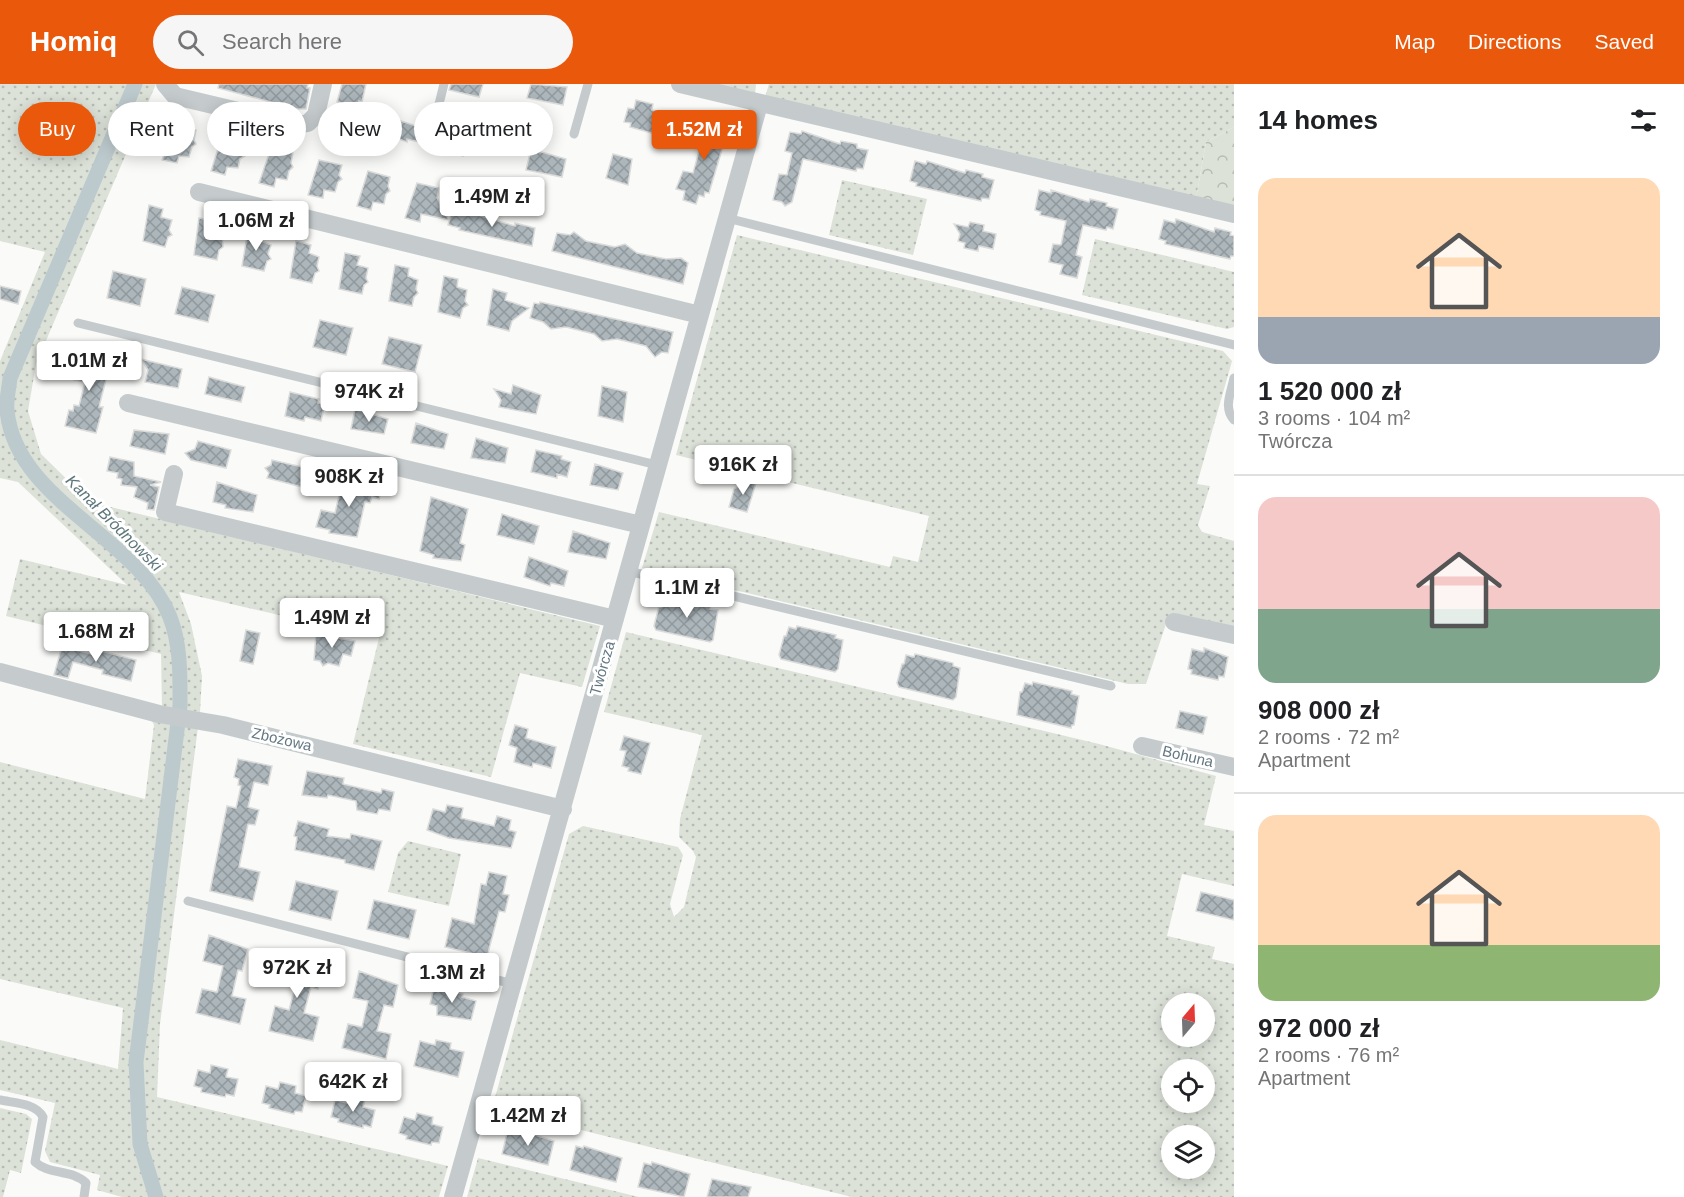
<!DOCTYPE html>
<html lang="en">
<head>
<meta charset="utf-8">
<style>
	:root { --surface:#fff; --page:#f6f6f6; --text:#202124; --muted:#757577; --line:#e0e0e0; --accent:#ea580c }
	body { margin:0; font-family:Helvetica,sans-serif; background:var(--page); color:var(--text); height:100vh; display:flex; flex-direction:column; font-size:22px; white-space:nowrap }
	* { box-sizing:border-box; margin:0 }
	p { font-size:20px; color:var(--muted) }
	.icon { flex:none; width:33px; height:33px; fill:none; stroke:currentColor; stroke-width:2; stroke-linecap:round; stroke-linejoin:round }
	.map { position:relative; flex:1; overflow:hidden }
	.sheet { display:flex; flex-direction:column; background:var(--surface); width:450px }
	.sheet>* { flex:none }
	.guide { position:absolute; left:18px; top:18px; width:570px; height:54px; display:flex; gap:12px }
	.needle { width:39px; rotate:19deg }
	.buttons { position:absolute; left:1161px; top:909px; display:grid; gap:12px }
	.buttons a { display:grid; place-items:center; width:54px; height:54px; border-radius:50%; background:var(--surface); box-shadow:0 3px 15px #0003; font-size:30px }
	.price { position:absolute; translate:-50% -51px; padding:0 14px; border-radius:6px; background:#fff; color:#222; font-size:20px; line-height:39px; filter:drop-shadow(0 2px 3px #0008) }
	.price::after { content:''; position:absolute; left:50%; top:36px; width:18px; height:14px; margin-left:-9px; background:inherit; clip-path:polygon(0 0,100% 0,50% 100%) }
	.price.selected { background:var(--accent); color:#fff }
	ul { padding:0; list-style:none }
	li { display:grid; align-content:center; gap:12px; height:318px; padding:0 24px }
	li+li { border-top:2px solid var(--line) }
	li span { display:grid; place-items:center; height:186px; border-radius:18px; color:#555 }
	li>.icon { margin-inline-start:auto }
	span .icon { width:108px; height:108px; fill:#fffc; stroke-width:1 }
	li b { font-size:26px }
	h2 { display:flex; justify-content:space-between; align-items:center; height:72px; padding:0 24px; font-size:26px }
	.chip { padding:0 21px; border-radius:27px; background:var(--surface); box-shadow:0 3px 15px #0003; font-size:21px; line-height:54px }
	.chip.selected { background:var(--accent); color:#fff }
	header { display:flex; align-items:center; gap:36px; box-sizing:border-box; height:84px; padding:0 30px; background:var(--accent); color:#fff }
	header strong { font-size:28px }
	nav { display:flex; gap:33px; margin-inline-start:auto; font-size:21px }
	.search { width:420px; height:54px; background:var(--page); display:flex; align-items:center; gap:15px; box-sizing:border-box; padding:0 21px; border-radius:33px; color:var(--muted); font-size:22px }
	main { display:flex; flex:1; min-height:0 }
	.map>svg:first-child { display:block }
	.grass { fill:url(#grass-dots); fill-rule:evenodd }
	.forest { fill:url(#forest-crowns) }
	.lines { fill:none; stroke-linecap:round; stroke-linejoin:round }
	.canal { stroke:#bdcacd; stroke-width:15 }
	.building { fill:url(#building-cross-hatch); stroke:#dcdcda; stroke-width:1.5 }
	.service { stroke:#c5cbcd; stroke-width:9 }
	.minor { stroke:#c5cbcd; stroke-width:18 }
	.labels { text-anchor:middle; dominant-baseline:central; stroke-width:6; stroke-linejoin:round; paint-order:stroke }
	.street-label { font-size:15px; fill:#647883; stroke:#fff }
	.water-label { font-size:16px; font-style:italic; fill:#5e777d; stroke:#fff }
</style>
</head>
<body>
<header>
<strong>Homiq</strong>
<div class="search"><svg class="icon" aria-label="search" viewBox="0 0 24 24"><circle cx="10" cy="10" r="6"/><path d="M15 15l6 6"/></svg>Search here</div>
<nav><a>Map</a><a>Directions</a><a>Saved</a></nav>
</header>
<main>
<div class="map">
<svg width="1234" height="1113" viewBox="0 0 1234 1113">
	<defs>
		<pattern id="grass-dots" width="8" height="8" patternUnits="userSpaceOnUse" patternTransform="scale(1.5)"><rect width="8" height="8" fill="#dce2d8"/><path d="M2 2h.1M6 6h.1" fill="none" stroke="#b6bcb5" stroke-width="1.8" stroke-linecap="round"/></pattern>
		<pattern id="forest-crowns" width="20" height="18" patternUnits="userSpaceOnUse" patternTransform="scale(1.5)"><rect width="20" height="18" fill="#dce2d8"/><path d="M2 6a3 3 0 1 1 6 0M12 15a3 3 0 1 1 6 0" fill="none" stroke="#b6bcb5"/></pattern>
		<pattern id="building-cross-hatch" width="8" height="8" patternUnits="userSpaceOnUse" patternTransform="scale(1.5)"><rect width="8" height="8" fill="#acb6bb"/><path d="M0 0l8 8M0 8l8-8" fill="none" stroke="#90999d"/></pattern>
	</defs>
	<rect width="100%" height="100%" fill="#fafaf8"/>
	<path class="grass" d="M0,0H156L36,280L28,327L41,370L90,418L600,542L582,603L520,589L491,693L353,660L379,554L179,508L191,540L202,592L200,628L162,624L161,570L6,532L20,475L127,501L18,398L0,394V277L45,168L0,157Z
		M707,0H756L755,11Z
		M769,0H1234V43L1206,58L1196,115L765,13Z
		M842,96L927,115L913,171L829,151Z
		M737,151L1223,267L1232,277L1197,400L1210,402L1198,441L1202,448L1234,457V546L1169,531L1146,600H1128L642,484L659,428L890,483L893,472L918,478L929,432L676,371Z
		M1095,155L1234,188V243L1227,245L1082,211Z
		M626,548L1099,660L1216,692L1204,741L1234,747V802L1182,790L1167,852L1215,863L1212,875L1234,880V1113H852L492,1024L569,750L583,742L678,763L683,771L670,820L674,833L684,823L696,773L693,767L679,753L680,735L702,651L604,628ZM1172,920H1204V952H1172ZM1172,986H1204V1018H1172ZM1172,1052H1204V1084H1172Z
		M150,633L198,643L160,940L157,1013L448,1082L439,1113H122L97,1106L100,1091L50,1078L45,1067L55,1019L0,1006V956L118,985L123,924L0,895V678L145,715L154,641Z
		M408,757L461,770L449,822L388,808L398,769Z
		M0,1024L26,1030L32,1035L21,1089L10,1086L3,1113H0Z
		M478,1074L639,1113H467Z"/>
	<path class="forest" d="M1234,43V124L1196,115L1206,58Z"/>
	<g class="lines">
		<path class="canal" d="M135,0L10,294C9,304 6,316 7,326C15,417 138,452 170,533C181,562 180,591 180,622L136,978L140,1060L156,1113"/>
	</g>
	<path class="building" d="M219,0H308L307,4H310L306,25H297L218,4Z
		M342,0H366L362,18L359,17L358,23L337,18Z
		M451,0H483L479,13L449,6Z
		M531,0L567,3L563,21L527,14Z
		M636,16L653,20L652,26L668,30L662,52L630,43L631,39L624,38L628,24L634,25Z
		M392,34L422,44L419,58L407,55V58L388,51Z
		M708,36L729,42L709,109L705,108L704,113L699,111L696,120L683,116L685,107L676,105L683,87L693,89L701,60L692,57L696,43L705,46Z
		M174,41L196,46L194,56L196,60L192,63L189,73L179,72L177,79L162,76Z
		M802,47L840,60L841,57L857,60V64L868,66L863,85L857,84L856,87L803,75L792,118L785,122L782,118L773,116L779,90L787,91L792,69L785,67L790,48L801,50Z
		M444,49L477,54L472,71L464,69L463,72L441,64Z
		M222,52L245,58L242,67L245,72L240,75L238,84L227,83L225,91L211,87Z
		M271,64L293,69L291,79L293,83L289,87L287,96L276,94L274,103L259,99Z
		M531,65L566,75L562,93L526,86Z
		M613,70L632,75L628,101L606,94Z
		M319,76L342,81L339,91L342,95L338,98L335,108L324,106L323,114L308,111Z
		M915,77L926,80L927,77L965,89L966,86L983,90L982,93L994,96L989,115L982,114L981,117L916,102L917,99L910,97Z
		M368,87L390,93L388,102L390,107L386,110L384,120L373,118L371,126L357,122Z
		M417,99L439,104L437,114L449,136L421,130L420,138L405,134Z
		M1039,106L1051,109V106L1089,118L1090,115L1107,119L1106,122L1118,125L1113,145L1107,143L1106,146L1083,141L1076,171L1082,173L1077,194L1060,190L1063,181L1049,178L1053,160L1061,161L1066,137L1040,131L1041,128L1035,126Z
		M149,121L163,125L161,133L172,136L169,146L172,151L168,153L165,163L143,157Z
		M452,126L463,129L464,127L515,142V139L535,144L532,162L459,146L460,144L448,141Z
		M199,134L214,137L212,145L222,149L223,163L219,166L217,176L194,171Z
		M1176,135L1214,148L1215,144L1231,148L1230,151L1234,152V172H1231L1230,175L1165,160L1166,157L1159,155L1164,136L1175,139Z
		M970,138L984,141L983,147L996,150L993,165L979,162L978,167L964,164L965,159L958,157L960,150L954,140L968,143Z
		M248,146L262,149L261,157L271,161L268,170L271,175L267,177L264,187L242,182Z
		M574,148L586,157L615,163L625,160L637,169L666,175L681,174L688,179L683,200L552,167L557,149L570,151Z
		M296,157L311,161L309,169L319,173L317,182L319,187L315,189L312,199L290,194Z
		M345,169L360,172L357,181L368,184L366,194L368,198L364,201L362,210L339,205Z
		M395,181L409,184L408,192L418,196L416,205L418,209L414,213L412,222L389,217Z
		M113,187L146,195L140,222L107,214Z
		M444,192L458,195L457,203L467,206L465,217L468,221L463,224L460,234L438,228Z
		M0,202L21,207L18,220L0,215Z
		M182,203L215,211L208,238L175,230Z
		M493,205L507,209L505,216L529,224L512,237L509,247L487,241Z
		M540,218L673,248L668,269L662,268L655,273L646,262L617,255L602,257L594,250L566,243L551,245L543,238L530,234L534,219L539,220Z
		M320,236L353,244L346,271L313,263Z
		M389,253L422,261L415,288L382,280Z
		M80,268L111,276L99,323H103L96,349L65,342L69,326L73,327L74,321L79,322L85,298L74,296L75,288L70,279L79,274Z
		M141,275L182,285L178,304L145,298L148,286Z
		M209,293L245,303L241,318L205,310Z
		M513,301L541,311L536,330L499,323L501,316L494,305L511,310Z
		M602,302L627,308L623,338L598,332Z
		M290,308L319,315L318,319L325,320L321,337L305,333L304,337L285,332Z
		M355,325L388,335L384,350L351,345Z
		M416,339L448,350L444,365L411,359Z
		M134,346L169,350L165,370L130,362Z
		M476,354L508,364L505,379L471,374Z
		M198,357L231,366L226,384L191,376L185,369L195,365Z
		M536,366L562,372L561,375L571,378L567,393L557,390V394L531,388Z
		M110,373L134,378V392L161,398L150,401L159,403L154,426L147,425L148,419L134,413L137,403L121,401L122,395L117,394L118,389L107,387Z
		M272,376L311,385L310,391L314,396L308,398L306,404L267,394L269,389L265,384L271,381Z
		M595,380L623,389L618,406L590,401Z
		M343,394L383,401L379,415L372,413L370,419L365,418L357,453L329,449L330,446L316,443L321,426L335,429Z
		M742,395L756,399L747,428L729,423L734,405L740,402Z
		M217,398L257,411L253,428L225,424L226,421L213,418Z
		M431,413L468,425L460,459L465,461L461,477L433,474L434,471L420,467Z
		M502,430L539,442L534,460L497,451Z
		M573,447L610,459L606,475L568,468Z
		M529,473L568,487L564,502L551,499L550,502L524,493Z
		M672,512L711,521L710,525L718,526L713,556L710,558L656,546L654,542L659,522L661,523L664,514L671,515Z
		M797,542L836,551L835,554L843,556L838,585L835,588L781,575L779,571L784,552H786L789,543L796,545Z
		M246,546L260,549L253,580L240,577Z
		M316,550L355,557L351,572L343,570L339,582L328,579L323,582L320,577L314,576Z
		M62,562L95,571L97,566L136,576L131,597L102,590L103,586L73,578L68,594L54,591Z
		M1204,564L1228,573L1224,593L1219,592L1218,596L1191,590L1192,586L1188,585L1192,565L1204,568Z
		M915,570L953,579V582L960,584L956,613L953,616L899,603L897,599L902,580H904L906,571L914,573Z
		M1033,598L1072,607L1071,610L1079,612L1074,641H1072L1071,644L1017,631L1020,608H1022L1025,599L1032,601Z
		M1180,627L1207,633L1203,650L1176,644Z
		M515,641L528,645L526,654L556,663L551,684L533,679L532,683L514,678L517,664L509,661Z
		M624,652L650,659L641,690L628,687L629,684L622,682L626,667L620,666Z
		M238,675L272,682L268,701L254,698L248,723L259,726L255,741L248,740L239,783L260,788L253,817L210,807L227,722L236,724L241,702L238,701L239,695L234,693Z
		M307,687L344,694L343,700L381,709L382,705L394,708L390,727L379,725L377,730L357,726L356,717L328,711L327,714L302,711Z
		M447,721L463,724L461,734L494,742L497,732L511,736L509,746L516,748L511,764L449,754L427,746L433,725L445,728Z
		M298,737L329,745L327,752L350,755L351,750L382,757L374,786L345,779V776L295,766L297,753L294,752Z
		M489,788L507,792L503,810L509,811L505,828L499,827L487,873L445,863L452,834L474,840L481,800L486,801Z
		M296,797L338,807L331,836L289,826Z
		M1201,808L1234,816V836L1196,827Z
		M374,816L416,826L409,855L367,845Z
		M209,851L248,865L242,887L238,886L232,912L246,915L240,940L196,929L202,905L217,908L223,882L203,877Z
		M284,870L323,883L318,905L311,903L304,929L319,933L313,957L269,947L275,922L289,926L296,900L278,895Z
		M359,887L398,901L393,923L384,921L377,947L391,950L386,975L342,964L348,940L362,943L368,917L353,914Z
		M434,903L463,910L462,913L476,917L471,936L437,931V922L430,920Z
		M436,956L451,959L450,965L464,968L458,993L414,982L420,957L435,961Z
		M211,981L228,985L226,993L238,995L234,1012L226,1010L225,1013L201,1008L202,1004L194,1002L198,986L210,989Z
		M280,998L296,1002L295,1009L306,1012L302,1028L295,1027L294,1030L269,1024L270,1021L262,1019L266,1002L278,1005Z
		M348,1012L365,1016L363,1023L375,1026L371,1043L363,1041V1044L338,1038L339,1035L331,1033L335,1016L347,1019Z
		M417,1029L433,1033L432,1040L443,1043L439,1059L432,1058L431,1061L406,1055L407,1052L399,1049L404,1033L415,1036Z
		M508,1045L515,1047L516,1045L554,1057L548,1081L502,1070Z
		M576,1062L583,1064L584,1062L622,1074L616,1098L570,1086Z
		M652,1078L690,1090L684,1113L638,1103L644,1079L651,1081Z
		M712,1095L751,1103L748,1113H707Z"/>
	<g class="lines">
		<path class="service" d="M439,20L444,0
			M574,50L588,0
			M727,134L1234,261
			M78,239L657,381
			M1234,294C1231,309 1223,324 1234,336
			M628,487L1111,602
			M188,817L513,900
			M0,1016C14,1019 36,1019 43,1033L35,1078C49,1091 72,1085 86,1099L84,1113"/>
		<path class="minor" d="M165,0L175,12L297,41L308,39L316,31L323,0
			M680,0L1234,130
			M199,108L700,231
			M128,319L641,441
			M174,390L165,428L615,535
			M1174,538L1234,551
			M0,588L159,630L223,641L563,725
			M1142,662L1234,683
			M453,1113L759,20"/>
	</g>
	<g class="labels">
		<g class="street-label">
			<text transform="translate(602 584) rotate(-74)">Twórcza</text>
			<text transform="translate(282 655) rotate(13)">Zbożowa</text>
			<text transform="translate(1188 672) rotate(13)">Bohuna</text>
		</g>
		<g class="water-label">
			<text transform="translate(114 439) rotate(45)">Kanał Bródnowski</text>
		</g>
	</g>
</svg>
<div class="buttons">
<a><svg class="needle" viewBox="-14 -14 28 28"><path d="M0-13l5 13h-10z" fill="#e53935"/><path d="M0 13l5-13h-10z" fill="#757577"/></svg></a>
<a><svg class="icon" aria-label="locate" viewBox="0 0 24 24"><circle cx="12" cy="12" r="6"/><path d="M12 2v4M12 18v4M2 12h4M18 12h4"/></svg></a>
<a><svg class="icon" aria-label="layers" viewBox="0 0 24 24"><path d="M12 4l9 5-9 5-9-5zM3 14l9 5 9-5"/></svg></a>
</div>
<b class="price selected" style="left:704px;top:77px">1.52M zł</b>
<b class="price" style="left:492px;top:144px">1.49M zł</b>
<b class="price" style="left:256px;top:168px">1.06M zł</b>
<b class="price" style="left:89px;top:308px">1.01M zł</b>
<b class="price" style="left:369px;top:339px">974K zł</b>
<b class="price" style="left:743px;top:412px">916K zł</b>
<b class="price" style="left:349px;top:424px">908K zł</b>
<b class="price" style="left:687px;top:535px">1.1M zł</b>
<b class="price" style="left:332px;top:565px">1.49M zł</b>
<b class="price" style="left:96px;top:579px">1.68M zł</b>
<b class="price" style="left:297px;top:915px">972K zł</b>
<b class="price" style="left:452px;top:920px">1.3M zł</b>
<b class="price" style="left:353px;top:1029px">642K zł</b>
<b class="price" style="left:528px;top:1063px">1.42M zł</b>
<div class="guide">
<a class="chip selected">Buy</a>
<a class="chip">Rent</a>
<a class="chip">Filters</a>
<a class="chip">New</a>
<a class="chip">Apartment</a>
</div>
</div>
<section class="sheet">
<h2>14 homes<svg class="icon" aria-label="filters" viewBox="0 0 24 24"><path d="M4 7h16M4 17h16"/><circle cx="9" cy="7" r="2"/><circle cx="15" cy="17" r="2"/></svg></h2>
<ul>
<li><span style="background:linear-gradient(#ffd9b3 75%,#9aa5b1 0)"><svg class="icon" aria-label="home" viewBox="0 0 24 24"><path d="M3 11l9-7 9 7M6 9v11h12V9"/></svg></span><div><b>1 520 000 zł</b><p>3 rooms · 104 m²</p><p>Twórcza</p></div></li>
<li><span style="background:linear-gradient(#f6c9c9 60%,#7fa58c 0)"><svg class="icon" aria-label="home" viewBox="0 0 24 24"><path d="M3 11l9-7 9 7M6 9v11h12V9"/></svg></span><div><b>908 000 zł</b><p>2 rooms · 72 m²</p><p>Apartment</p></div></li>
<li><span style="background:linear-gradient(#ffd9b3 70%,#8fb573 0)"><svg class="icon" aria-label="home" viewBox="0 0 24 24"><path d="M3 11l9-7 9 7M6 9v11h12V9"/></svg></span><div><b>972 000 zł</b><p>2 rooms · 76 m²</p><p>Apartment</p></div></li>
</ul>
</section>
</main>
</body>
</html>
